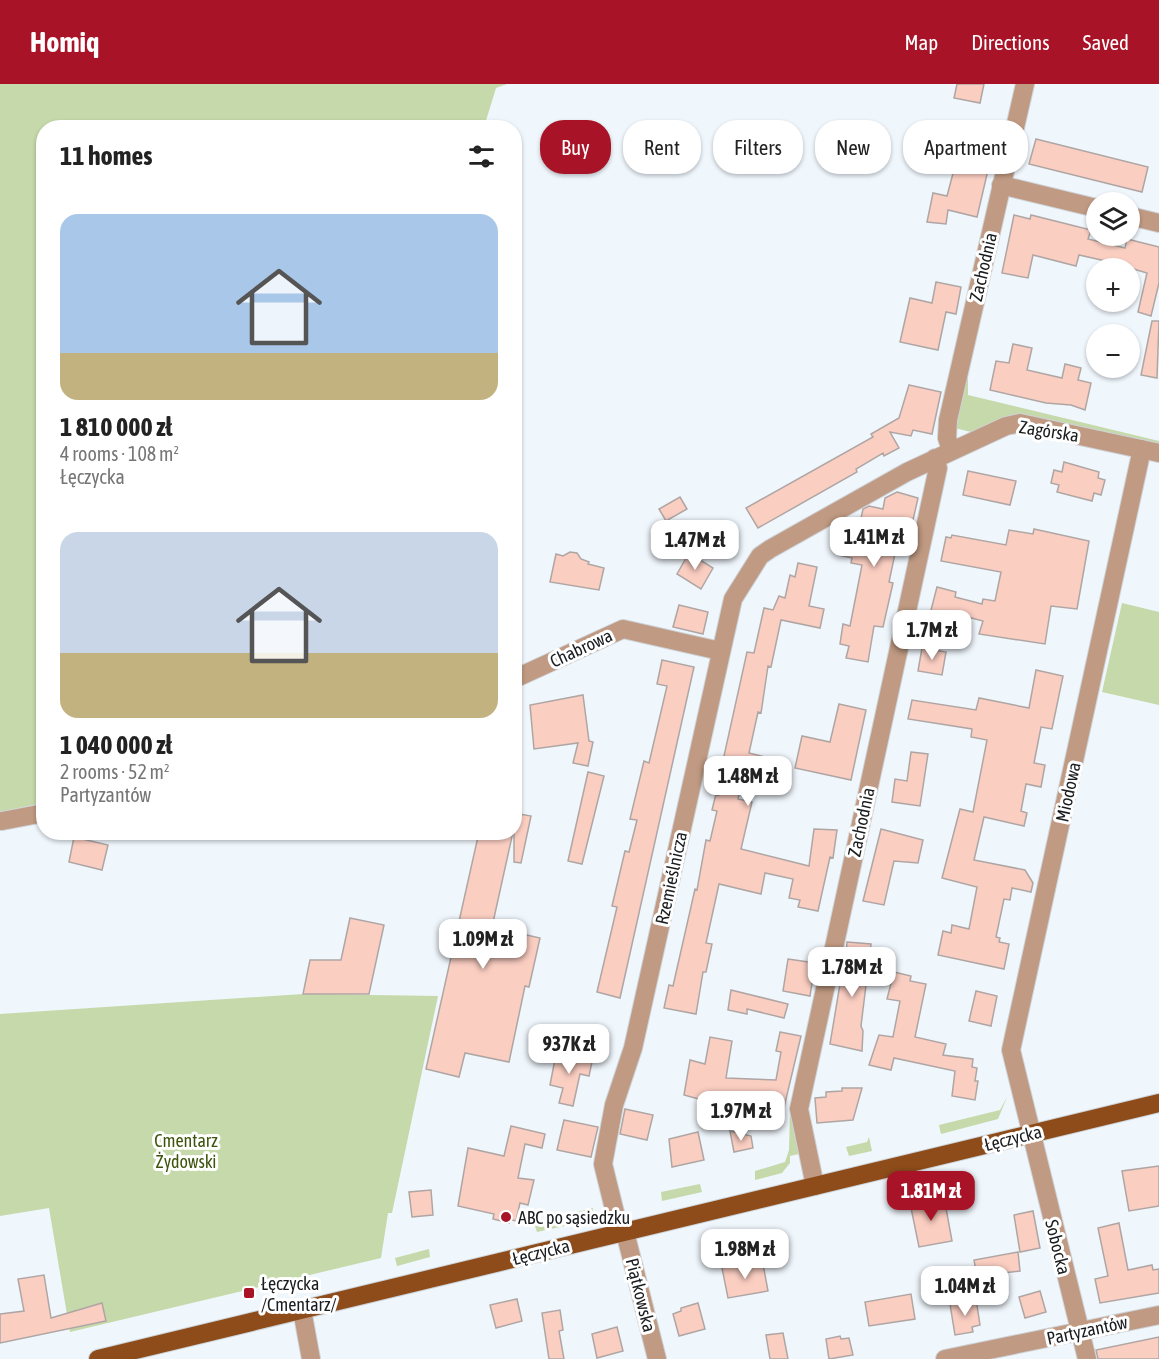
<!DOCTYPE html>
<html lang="en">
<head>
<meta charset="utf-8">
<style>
	:root { --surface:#fff; --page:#f2f2f2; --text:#222; --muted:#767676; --accent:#a91327 }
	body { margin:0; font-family:"Asap Condensed",sans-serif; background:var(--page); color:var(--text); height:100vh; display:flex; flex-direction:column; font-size:22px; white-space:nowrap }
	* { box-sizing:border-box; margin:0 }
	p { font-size:20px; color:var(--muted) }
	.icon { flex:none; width:33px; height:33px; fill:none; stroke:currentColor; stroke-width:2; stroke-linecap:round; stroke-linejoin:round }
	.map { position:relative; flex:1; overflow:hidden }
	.sheet { position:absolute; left:36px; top:36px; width:486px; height:720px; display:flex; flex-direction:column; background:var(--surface); border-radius:24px; box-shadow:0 2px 4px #0004 }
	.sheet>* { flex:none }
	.hud { position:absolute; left:540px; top:36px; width:528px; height:54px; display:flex; gap:12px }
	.tools { position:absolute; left:1086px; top:108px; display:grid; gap:12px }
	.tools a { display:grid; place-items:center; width:54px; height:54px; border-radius:50%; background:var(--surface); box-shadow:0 2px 4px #0004; font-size:30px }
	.price { position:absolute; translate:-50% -51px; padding:0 14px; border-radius:12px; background:#fff; color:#222; font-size:20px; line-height:39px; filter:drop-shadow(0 2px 3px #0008) }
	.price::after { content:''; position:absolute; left:50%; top:36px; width:18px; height:14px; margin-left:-9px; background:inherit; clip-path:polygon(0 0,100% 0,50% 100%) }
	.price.on { background:var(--accent); color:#fff }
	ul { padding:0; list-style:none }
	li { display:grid; align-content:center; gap:12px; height:318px; padding:0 24px }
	li span { display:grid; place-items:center; height:186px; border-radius:18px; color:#555 }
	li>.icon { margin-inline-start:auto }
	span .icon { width:108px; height:108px; fill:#fffc; stroke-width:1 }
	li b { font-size:26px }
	h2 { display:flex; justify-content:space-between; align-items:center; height:72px; padding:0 24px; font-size:26px }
	.chip { padding:0 21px; border-radius:24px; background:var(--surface); box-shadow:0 2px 4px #0004; font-size:21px; line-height:54px }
	.chip.on { background:var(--accent); color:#fff }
	header { display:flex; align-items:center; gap:36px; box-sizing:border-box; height:84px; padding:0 30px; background:var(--accent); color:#fff }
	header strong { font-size:28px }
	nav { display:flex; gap:33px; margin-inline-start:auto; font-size:21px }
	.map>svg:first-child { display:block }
	.green { fill:#c5d9aa }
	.building { fill:#fbcec2; stroke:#afa6a4; stroke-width:1.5 }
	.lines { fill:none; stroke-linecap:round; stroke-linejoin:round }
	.minor-casing { stroke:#cdd3d8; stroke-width:20 }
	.major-casing { stroke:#cdd3d8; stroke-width:20 }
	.minor { stroke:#c09a82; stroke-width:18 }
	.major { stroke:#8e4c1a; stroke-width:18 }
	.poi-dot { fill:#a91327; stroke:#fff; stroke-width:2 }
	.labels { text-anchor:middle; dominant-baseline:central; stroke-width:6; stroke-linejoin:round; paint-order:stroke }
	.street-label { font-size:18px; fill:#1a1c1e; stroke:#fff }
	.park-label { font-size:18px; fill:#3e540d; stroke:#fff }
	.poi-label { font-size:18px; fill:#1a1c1e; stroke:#fff; text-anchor:start }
</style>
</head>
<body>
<header>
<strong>Homiq</strong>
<nav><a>Map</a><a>Directions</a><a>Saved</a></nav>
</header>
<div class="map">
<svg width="1159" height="1275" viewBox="0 0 1159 1275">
	<rect width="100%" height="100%" fill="#eff6fc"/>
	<path class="green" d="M0,0H507L496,4L484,43L427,44L404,40L403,44H44L43,719L4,727L0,745Z
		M968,287V311L1159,357V362L1018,331L971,348L955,344L956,331Z
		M1122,519L1159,528V621L1102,608Z
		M303,910L438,912L392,1129H388L381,1174L70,1248L49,1124L0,1132V930Z
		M1007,1013L998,1035L941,1050L939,1041L1000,1026Z
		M790,1028L799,1070L790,1072V1079L782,1089L755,1096V1087L785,1078L789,1066Z
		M869,1053L872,1067L849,1072L846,1063L867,1058Z
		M700,1100L702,1108L662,1117L661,1108Z
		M593,1124L591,1134L587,1137L537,1148L534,1139Z
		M429,1165L430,1173L397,1182L395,1174Z"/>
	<path class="building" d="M957,0H984L980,19L954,14Z
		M1036,55L1148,83L1142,108L1029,80Z
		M956,78L988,86L977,133L948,126L946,140L927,138L933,109L947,112Z
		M1014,131L1030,135L1031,131L1091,146L1088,155L1125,164L1127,155L1159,163V199L1151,232L1138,228L1147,189L1110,178L1079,171L1076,182L1033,171L1028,194L1002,189Z
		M936,198L961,203L956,230L946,228L938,266L900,258L910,214L932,219Z
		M1152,237H1159L1157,294L1141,291Z
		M1013,260L1032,264L1027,286L1062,294L1065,280L1081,284L1078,296L1091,299L1085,326L1071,321L1046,319L990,306L996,277L1009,279Z
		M909,301L941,308L932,350L913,346L911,352L890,348L899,364L884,372L883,369L856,385L857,388L758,444L746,424L873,353L871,350L899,334Z
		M1064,378L1099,388L1098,394L1105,396L1101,411L1094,409L1092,417L1057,408L1059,401L1051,399L1054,386L1062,388Z
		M968,387L1016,397L1010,421L963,411Z
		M897,408L918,414L910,449L900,446L889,498L893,499L883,543L874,542L868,578L846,574L849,562L840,560L843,540L850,542L862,481L851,479L852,474L838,471L842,450L857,453L863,425L869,422L883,425L885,414Z
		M680,413L687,425L666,437L659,425Z
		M1034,445L1089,457L1077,525L1051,522L1045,560L979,550L983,537L956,530L955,537L930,530L937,503L956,508L955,513L982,520L983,515L995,517L1001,488L941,477L946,453L951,454L952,451L1006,461L1009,446L1033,450Z
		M570,468L577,469L581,475L589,478L588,480L604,484L599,506L550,498L556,470L563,472Z
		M689,469L713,484L701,505L677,490Z
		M798,479L817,483L809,522L824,525L820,544L781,536L771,583L768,582L761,629L758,628L749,669L765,673L761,689L745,686L738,715L752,718L741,765L809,782L814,745L837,746L833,774L830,773L818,827L798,823L800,816L789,814L793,795L765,789L761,810L719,800L706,859L712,860L706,888H703L696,930L664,924L669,901L673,902L695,805L697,806L706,756L710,757L717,727L712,726L716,710L719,711L726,682L722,681L747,568L754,569L764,524L773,526L779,512L785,514L790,491L795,493Z
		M679,521L708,528L703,550L673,543Z
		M922,564L946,568L942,591L918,587Z
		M662,576L694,583L620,914L597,908L617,823L612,822L625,767L629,768L637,736L630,735L644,677L649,679L667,602L657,600Z
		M1036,586L1063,592L1052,645L1041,643L1034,679L1045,681L1041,703L1026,700L1021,727L1027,729L1024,742L984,733L974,776L1025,786L1033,799L1031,808L1012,804L1010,816L1004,815L996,853L1000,854L999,858L1009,860L1004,885L938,871L943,847L951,849L952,841L969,845L977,803L942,794L960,725L973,728L987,656L971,653L972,645L908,635L912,616L976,626L979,614L1029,624Z
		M583,611L589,657L593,658L588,682L573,679L578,659L534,665L530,621Z
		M839,620L866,626L851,696L795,684L802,652L830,658Z
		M911,668L928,670L920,722L892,718L895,695L907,697Z
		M588,688L604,692L582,780L568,777Z
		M514,729L531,732L521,779L514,778Z
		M881,745L923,756L918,779L894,777L884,821L863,817Z
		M479,748H513L492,843L540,854L529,903L525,902L509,978L465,969L459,993L426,985Z
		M74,753L108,761L102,786L69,778Z
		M350,834L384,841L369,910H303L310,876H341Z
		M847,858L871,860L861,942L863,947L862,967L830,960L842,888H845Z
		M788,875L815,879L810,912L783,907Z
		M894,888L911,892L910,897L926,900L915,953L946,960L943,971L973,975L972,983L977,984L975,997H978L975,1016L952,1012L955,987L894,974L891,986L869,981L879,951L893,953L900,917L887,915Z
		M731,906L788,920L784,934L747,925V930L728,926Z
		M976,907L997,912L991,942L969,937Z
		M780,948L801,952L782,1032L724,1022L684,1011L690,976L705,980L710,953L732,957L726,994L776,996L781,968L776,967Z
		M571,966L584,969L583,976L592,978L589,992L580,990L573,1022L559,1019L563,1004L550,1001L556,970L569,973Z
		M842,1004H862L853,1036L817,1039L815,1014L826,1013V1008L842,1007Z
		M625,1025L653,1031L647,1056L620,1050Z
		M564,1036L598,1043L591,1073L557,1066Z
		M511,1042L545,1050L542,1064L525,1060L518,1094L534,1096L528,1121L520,1119L516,1137L509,1135V1139L493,1135L494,1130L458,1122L468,1064L504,1072Z
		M730,1047L751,1052L753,1064L734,1068Z
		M698,1048L704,1076L672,1083L669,1055Z
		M1159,1082V1122L1129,1127L1122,1087Z
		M431,1106L433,1131L412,1133L409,1108Z
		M944,1113L952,1157L919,1163L910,1119Z
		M1033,1127L1040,1164L1020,1168L1014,1131Z
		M1119,1139L1128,1186L1152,1181L1153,1186L1159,1185V1209L1100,1219L1095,1195L1108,1192L1098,1144Z
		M1018,1168L1020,1187L977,1192L974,1176Z
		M740,1180L741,1183L763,1180L768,1207L728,1214L722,1184Z
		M44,1191L51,1234L102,1219L106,1237L0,1259V1230L24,1227L18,1195Z
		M1040,1207L1046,1228L1025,1234L1019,1213Z
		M911,1210L915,1235L869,1242L865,1218Z
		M517,1215L522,1237L496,1244L490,1221Z
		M976,1215L980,1241L972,1243L973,1248L955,1251L950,1220Z
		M698,1219L705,1245L679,1252L673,1230L681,1227V1224Z
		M560,1226L563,1246L559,1247L564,1275H549L542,1229Z
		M617,1243L623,1267L597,1274L592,1250Z
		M783,1249L788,1275H770L766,1251Z
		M840,1252L841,1255L849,1254L853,1271L829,1275L826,1255Z
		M1159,1253V1275H1098L1096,1266Z"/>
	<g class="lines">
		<g class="minor-casing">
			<path id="minor" d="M1001,101L1096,124
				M1130,132L1159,139
				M951,366L947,354L948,336L1025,0
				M514,595L623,545L720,567
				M2,737L44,729
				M815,1102L799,1025L938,384L935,374
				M625,1148L657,1275
				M620,1149L603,1080L614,1021L633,964L733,515L760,472L770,465L907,388L1006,342L1020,339L1159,369
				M302,1226L311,1275
				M945,1275L1159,1231
				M1087,1275L1011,966L1142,365"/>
		</g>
		<g class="major-casing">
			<path id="major" d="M98,1275L1159,1019"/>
		</g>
		<use href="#minor" class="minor"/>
		<use href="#major" class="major"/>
	</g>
	<g class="poi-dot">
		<circle cx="506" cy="1133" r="6"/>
		<rect x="243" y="1203" width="12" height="12" rx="3"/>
	</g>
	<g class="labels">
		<g class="street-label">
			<text transform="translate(983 183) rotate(-77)">Zachodnia</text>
			<text transform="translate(1049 347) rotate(9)">Zagórska</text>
			<text transform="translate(581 564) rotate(-25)">Chabrowa</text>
			<text transform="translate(1068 708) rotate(-78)">Miodowa</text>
			<text transform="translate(861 738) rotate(-78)">Zachodnia</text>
			<text transform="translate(671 794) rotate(-78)">Rzemieślnicza</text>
			<text transform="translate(1013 1054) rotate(-14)">Łęczycka</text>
			<text transform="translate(1058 1163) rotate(76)">Sobocka</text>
			<text transform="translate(541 1168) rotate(-14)">Łęczycka</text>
			<text transform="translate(641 1211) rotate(76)">Piątkowska</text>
			<text transform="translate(1087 1246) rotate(-12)">Partyzantów</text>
		</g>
		<g class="park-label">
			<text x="186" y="1056">Cmentarz<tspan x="186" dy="21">Żydowski</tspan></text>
		</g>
		<g class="poi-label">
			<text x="518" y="1133">ABC po sąsiedzku</text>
			<text x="261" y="1199">Łęczycka<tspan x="261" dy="21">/Cmentarz/</tspan></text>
		</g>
	</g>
</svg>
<div class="tools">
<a><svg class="icon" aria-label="layers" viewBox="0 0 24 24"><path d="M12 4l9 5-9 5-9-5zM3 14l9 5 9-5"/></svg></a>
<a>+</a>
<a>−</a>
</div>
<b class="price" style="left:874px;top:484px">1.41M zł</b>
<b class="price" style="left:695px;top:487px">1.47M zł</b>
<b class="price" style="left:932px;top:577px">1.7M zł</b>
<b class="price" style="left:748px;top:723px">1.48M zł</b>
<b class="price" style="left:483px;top:886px">1.09M zł</b>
<b class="price" style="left:852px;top:914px">1.78M zł</b>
<b class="price" style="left:569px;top:991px">937K zł</b>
<b class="price" style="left:741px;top:1058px">1.97M zł</b>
<b class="price on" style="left:931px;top:1138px">1.81M zł</b>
<b class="price" style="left:745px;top:1196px">1.98M zł</b>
<b class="price" style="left:965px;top:1233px">1.04M zł</b>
<div class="hud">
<a class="chip on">Buy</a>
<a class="chip">Rent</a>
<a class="chip">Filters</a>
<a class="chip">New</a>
<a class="chip">Apartment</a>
</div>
<section class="sheet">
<h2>11 homes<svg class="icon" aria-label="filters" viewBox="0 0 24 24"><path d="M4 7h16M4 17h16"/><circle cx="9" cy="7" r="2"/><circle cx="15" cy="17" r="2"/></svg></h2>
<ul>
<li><span style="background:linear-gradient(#a9c7e8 75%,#c2b280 0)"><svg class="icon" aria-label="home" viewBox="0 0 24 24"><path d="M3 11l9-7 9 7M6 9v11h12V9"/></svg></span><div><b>1 810 000 zł</b><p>4 rooms · 108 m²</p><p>Łęczycka</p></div></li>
<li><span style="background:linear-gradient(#c9d6e8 65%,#c2b280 0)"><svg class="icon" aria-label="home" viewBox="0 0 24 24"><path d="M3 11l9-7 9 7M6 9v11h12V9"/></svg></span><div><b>1 040 000 zł</b><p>2 rooms · 52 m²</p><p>Partyzantów</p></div></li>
</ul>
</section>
</div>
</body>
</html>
